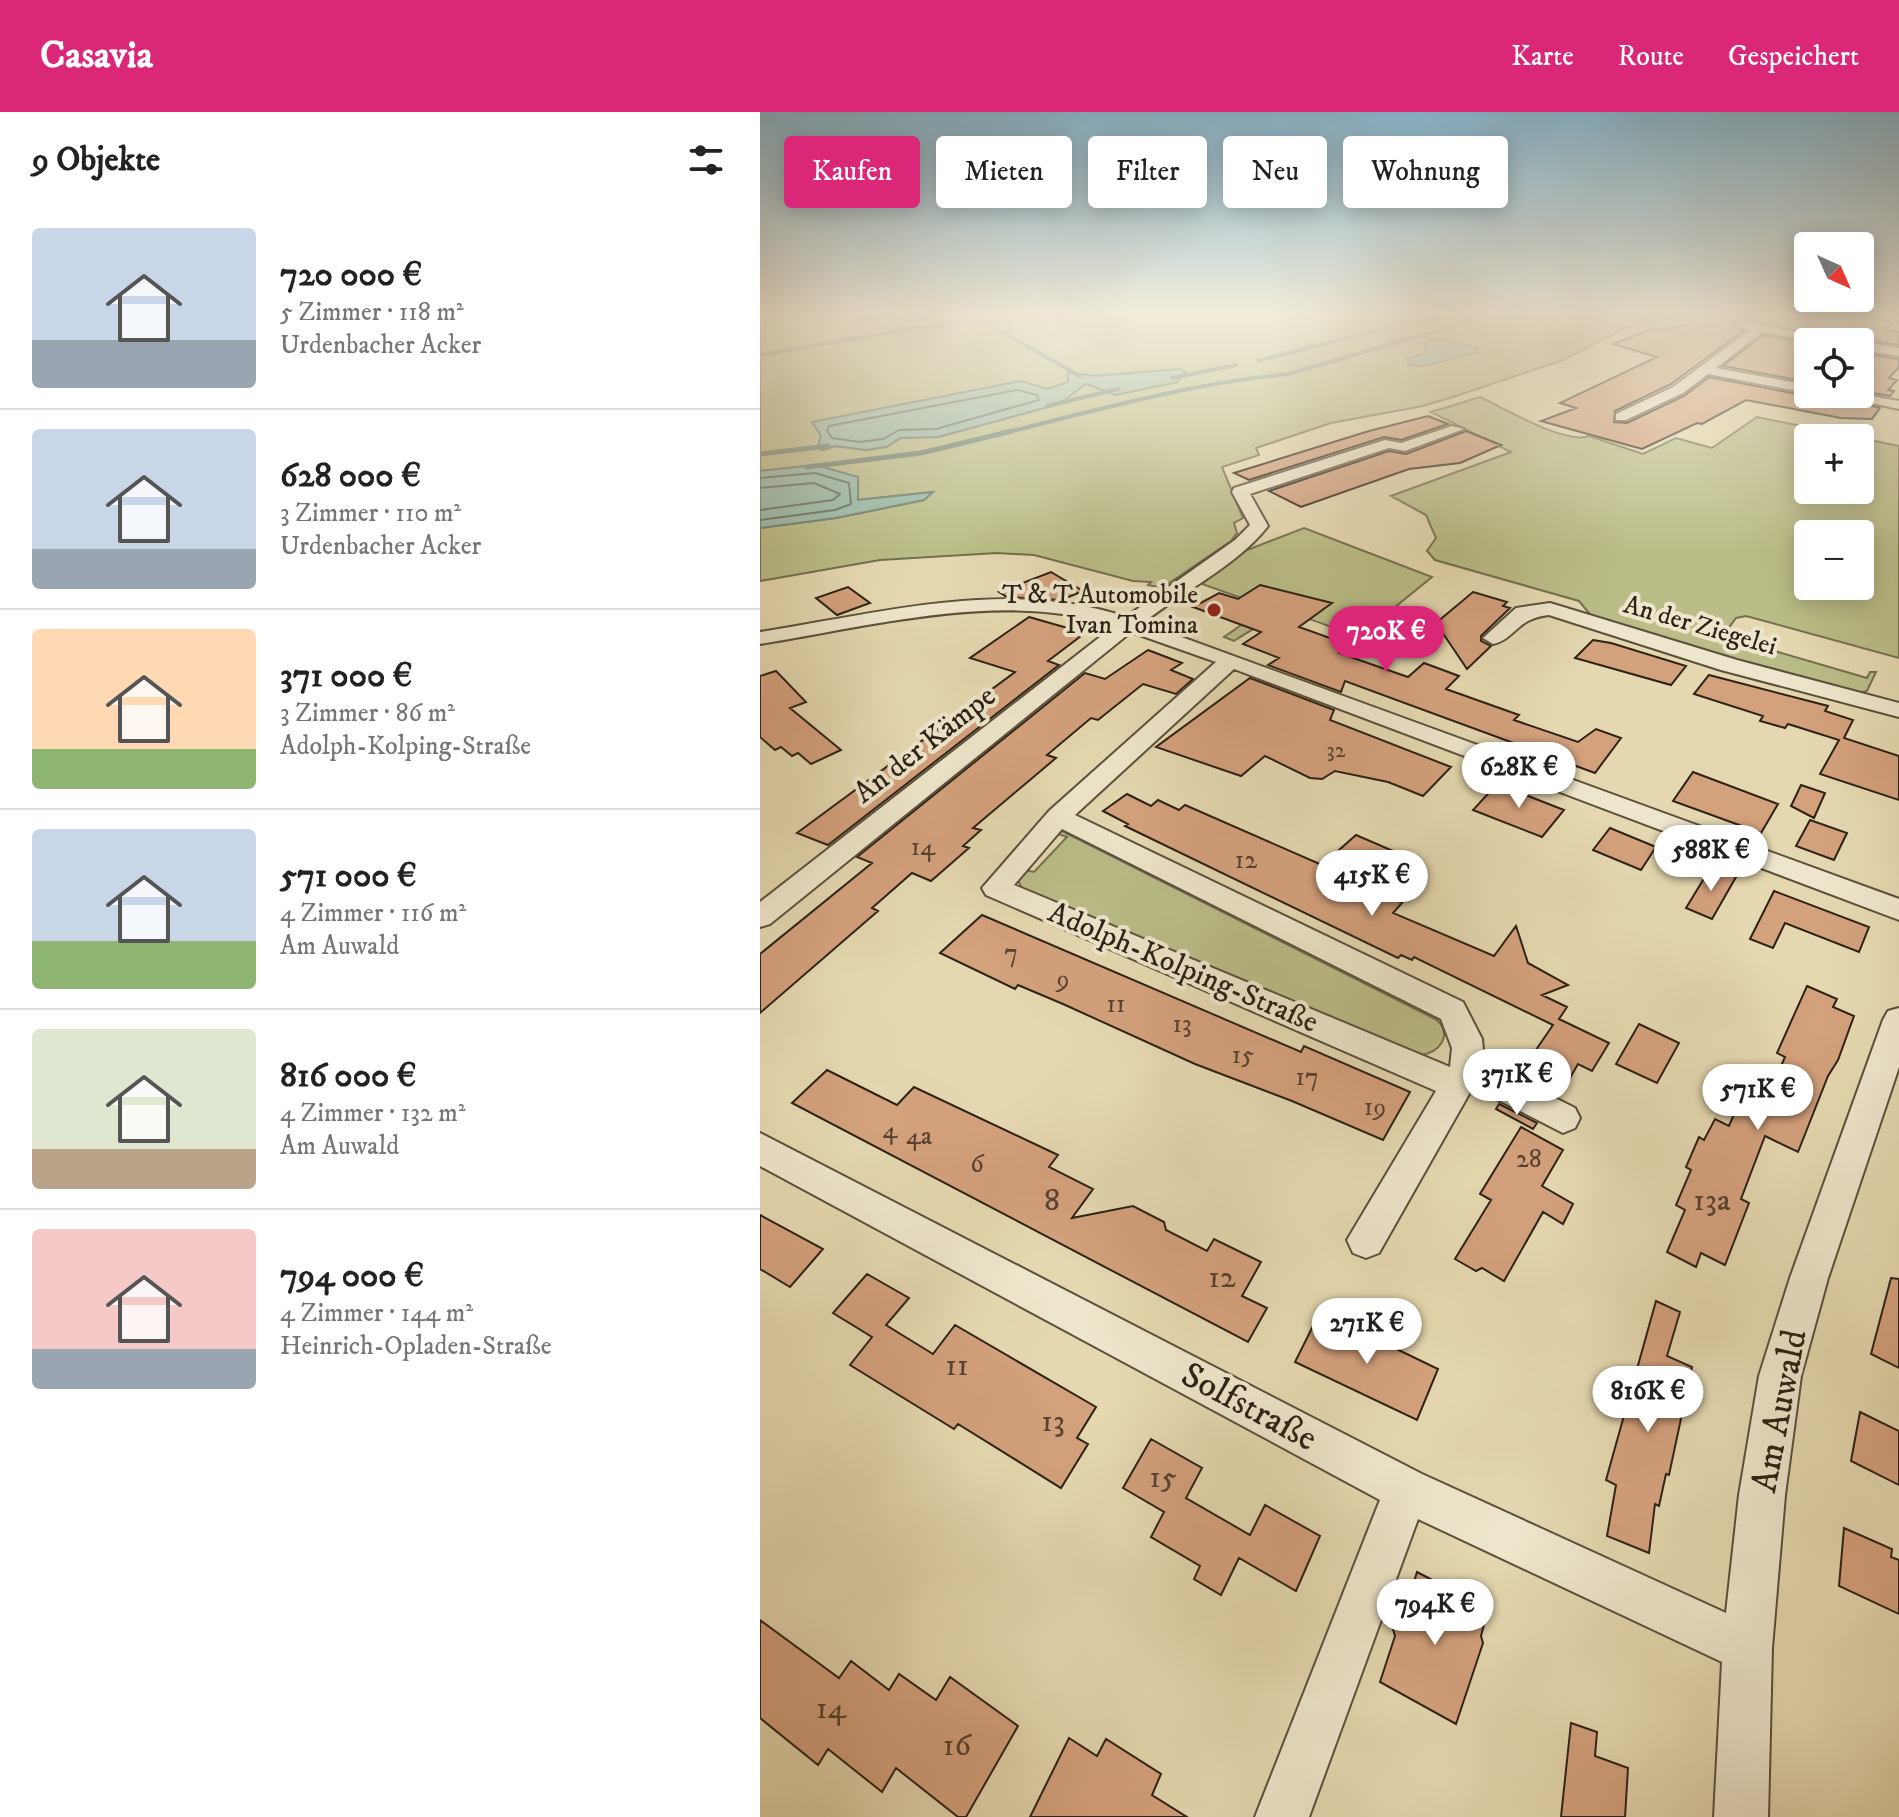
<!DOCTYPE html>
<html lang="de">
<head>
<meta charset="utf-8">
<style>
	:root { --surface:#fff; --page:#f2f2f2; --text:#222; --muted:#767676; --line:#e0e0e0; --accent:#db2777 }
	body { margin:0; font-family:"IM FELL DW Pica",serif; background:var(--page); color:var(--text); height:100vh; display:flex; flex-direction:column; font-size:30px; white-space:nowrap }
	* { box-sizing:border-box; margin:0 }
	p { font-size:26px; color:var(--muted) }
	.icon { flex:none; width:44px; height:44px; fill:none; stroke:currentColor; stroke-width:2; stroke-linecap:round; stroke-linejoin:round }
	.map { position:relative; flex:1; overflow:hidden }
	.drawer { display:flex; flex-direction:column; background:var(--surface); width:760px }
	.drawer>* { flex:none }
	.hud { position:absolute; left:24px; top:24px; width:760px; height:72px; display:flex; gap:16px }
	.needle { width:52px; rotate:135deg }
	.buttons { position:absolute; left:1034px; top:120px; display:grid; gap:16px }
	.buttons a { display:grid; place-items:center; width:80px; height:80px; border-radius:8px; background:var(--surface); box-shadow:0 4px 20px #0003; font-size:40px }
	.price { position:absolute; translate:-50% -68px; padding:0 18px; border-radius:28px; background:#fff; color:#222; font-size:26px; line-height:52px; filter:drop-shadow(0 2px 4px #0008) }
	.price::after { content:''; position:absolute; left:50%; top:48px; width:24px; height:18px; margin-left:-12px; background:inherit; clip-path:polygon(0 0,100% 0,50% 100%) }
	.price.active { background:var(--accent); color:#fff }
	ul { padding:0; list-style:none }
	li { display:flex; align-items:center; gap:24px; height:200px; padding:0 32px }
	li+li { border-top:2px solid var(--line) }
	li span { display:grid; place-items:center; flex:none; width:224px; height:160px; border-radius:8px; color:#555 }
	li>.icon { margin-inline-start:auto }
	span .icon { width:96px; height:96px; fill:#fffc; stroke-width:1 }
	li b { font-size:34px }
	h2 { display:flex; justify-content:space-between; align-items:center; height:96px; padding:0 32px; font-size:34px }
	.chip { padding:0 28px; border-radius:8px; background:var(--surface); box-shadow:0 4px 20px #0003; font-size:28px; line-height:72px }
	.chip.active { background:var(--accent); color:#fff }
	header { display:flex; align-items:center; gap:48px; box-sizing:border-box; height:112px; padding:0 40px; background:var(--accent); color:#fff }
	header strong { font-size:38px }
	nav { display:flex; gap:44px; margin-inline-start:auto; font-size:28px }
	main { display:flex; flex:1; min-height:0 }
	.map>svg:first-child { display:block }
	.green { fill:#babd88; stroke:#73704f; stroke-width:2; fill-rule:evenodd }
	.water { fill:#96baaa; stroke:#6c7d6f; stroke-width:2 }
	.lines { fill:none; stroke-linecap:round; stroke-linejoin:round }
	.shore { stroke:#616e60; stroke-width:2 }
	.stream-far1 { stroke:#6c7d6f; stroke-width:4 }
	.stream { stroke:#6c7d6f; stroke-width:5 }
	.building { fill:#d4a17d; stroke:#2c2216; stroke-width:2 }
	.minor-casing { stroke:#5a503c; stroke-width:4 }
	.minor { fill:#eee6cc; fill-rule:evenodd }
	.poi-dot { fill:#8f2418; stroke:#eee6cc; stroke-width:3 }
	.labels { text-anchor:middle; dominant-baseline:central; stroke-width:8; stroke-linejoin:round; paint-order:stroke }
	.far-number-label { font-size:22px; fill:#564230 }
	.far-poi-label { font-size:26px; fill:#2c2216; stroke:#eee6cc; text-anchor:end }
	.far-street-label { font-size:26px; fill:#2c2216; stroke:#eee6cc }
	.number-label { font-size:26px; fill:#564230 }
	.street-label { font-size:30px; fill:#2c2216; stroke:#eee6cc }
	.near-number-label { font-size:32px; fill:#564230 }
	.near-street-label { font-size:36px; fill:#2c2216; stroke:#eee6cc }
</style>
</head>
<body>
<header>
<strong>Casavia</strong>
<nav><a>Karte</a><a>Route</a><a>Gespeichert</a></nav>
</header>
<main>
<section class="drawer">
<h2>9 Objekte<svg class="icon" aria-label="filters" viewBox="0 0 24 24"><path d="M4 7h16M4 17h16"/><circle cx="9" cy="7" r="2"/><circle cx="15" cy="17" r="2"/></svg></h2>
<ul>
<li><span style="background:linear-gradient(#c9d6e8 70%,#9aa5b1 0)"><svg class="icon" aria-label="home" viewBox="0 0 24 24"><path d="M3 11l9-7 9 7M6 9v11h12V9"/></svg></span><div><b>720 000 €</b><p>5 Zimmer · 118 m²</p><p>Urdenbacher Acker</p></div></li>
<li><span style="background:linear-gradient(#c9d6e8 75%,#9aa5b1 0)"><svg class="icon" aria-label="home" viewBox="0 0 24 24"><path d="M3 11l9-7 9 7M6 9v11h12V9"/></svg></span><div><b>628 000 €</b><p>3 Zimmer · 110 m²</p><p>Urdenbacher Acker</p></div></li>
<li><span style="background:linear-gradient(#ffd9b3 75%,#8fb573 0)"><svg class="icon" aria-label="home" viewBox="0 0 24 24"><path d="M3 11l9-7 9 7M6 9v11h12V9"/></svg></span><div><b>371 000 €</b><p>3 Zimmer · 86 m²</p><p>Adolph-Kolping-Straße</p></div></li>
<li><span style="background:linear-gradient(#c9d6e8 70%,#8fb573 0)"><svg class="icon" aria-label="home" viewBox="0 0 24 24"><path d="M3 11l9-7 9 7M6 9v11h12V9"/></svg></span><div><b>571 000 €</b><p>4 Zimmer · 116 m²</p><p>Am Auwald</p></div></li>
<li><span style="background:linear-gradient(#dfe7d0 75%,#b9a48a 0)"><svg class="icon" aria-label="home" viewBox="0 0 24 24"><path d="M3 11l9-7 9 7M6 9v11h12V9"/></svg></span><div><b>816 000 €</b><p>4 Zimmer · 132 m²</p><p>Am Auwald</p></div></li>
<li><span style="background:linear-gradient(#f6c9c9 75%,#9aa5b1 0)"><svg class="icon" aria-label="home" viewBox="0 0 24 24"><path d="M3 11l9-7 9 7M6 9v11h12V9"/></svg></span><div><b>794 000 €</b><p>4 Zimmer · 144 m²</p><p>Heinrich-Opladen-Straße</p></div></li>
</ul>
</section>
<div class="map">
<svg width="1139" height="1705" viewBox="0 0 1139 1705">
	<rect width="100%" height="100%" fill="#e5d8b0"/>
	<filter id="stains"><feTurbulence type="fractalNoise" baseFrequency=".0025" numOctaves="4"/><feColorMatrix values="0 0 0 0 .2 0 0 0 0 .09 0 0 0 0 .02 0 0 0 .5 -.17"/></filter>
	<radialGradient id="worn" r=".72"><stop offset=".6" stop-color="#630" stop-opacity="0"/><stop offset="1" stop-color="#630" stop-opacity=".3"/></radialGradient>
	<path class="green" d="M0,201H785L765,204C781,211 793,212 809,205L804,201H930L863,217L803,248L696,284L663,294L571,311L496,336L499,343L462,355L483,406L474,411L477,421L471,429L402,476L388,473L391,470L373,469L274,443L237,441L120,448L0,469V416L76,406L164,388L171,380L98,388L56,353L0,359ZM681,226L717,237L664,254L648,247L666,241L668,227ZM420,257L426,260L417,270L355,283L329,272L319,273L298,292L178,325L153,324L140,326L126,335L106,338L76,334L62,338L59,331L61,324L288,277L308,270V261L335,264Z
		M720,285C744,296 805,333 829,324L883,342L916,326L952,336L997,305L1100,326H1048V378H1100V326L1139,334V546L986,504L976,506L965,521L970,526L1107,566L1110,560H1116L1107,579L1098,581L930,536L833,506L819,489L675,448L667,439L676,426L666,403L631,384L751,340L671,300ZM1048,422H1100V474H1048Z
		M544,416L672,465L598,525C535,503 533,490 474,529L464,525L507,495L442,472L482,440Z
		M298,717L677,908C693,924 679,941 660,943L262,777L256,764L261,757L274,760L307,725L295,721Z"/>
	<path class="water" d="M681,226L717,236V240L664,254L649,253L647,247L666,241L668,237L663,231Z
		M420,257L426,260L417,270L355,283L326,272L299,292L178,325L141,326L126,335L106,338L76,334L61,338L58,335L61,324L52,310L261,269L288,277L308,270V260L335,264Z
		M56,353L98,365V388L173,380L164,388L76,406L0,416V359Z"/>
	<g class="lines">
		<path class="shore" d="M257,278L277,283L279,288L176,317L139,318L123,327L99,330L72,326L67,319L69,314Z
			M0,366L55,361L89,371L91,392L75,398L0,408
			M0,376L54,371L80,382L73,388L0,398"/>
		<path class="stream-far1" d="M0,210L66,201
			M247,223L250,201
			M0,243L148,217L217,210L226,211L320,264
			M498,249L683,201
			M412,266L476,253
			M287,294L358,277
			M244,321C337,298 432,271 528,262L738,201"/>
		<path class="stream" d="M0,342L68,334
			M47,355L161,341L252,319"/>
	</g>
	<path class="building" d="M936,201H1098L1132,211L1125,217L1139,220V233L1100,227L1087,230L980,206L973,213L983,219L911,272L855,299L854,310L867,311L924,284L949,265L1047,284L1067,282L1120,296L1112,307L1081,306L986,288L942,312L937,311L882,337L781,309L816,296L800,291L897,245L853,232L895,216L905,218L934,211Z
		M1003,223L1048,231V270L963,254Z
		M1100,241L1139,247V255L1129,266L1137,268L1128,278L1134,279L1130,284L1100,279Z
		M668,304L688,312L641,328L624,325L489,368L474,361L609,319Z
		M706,319L741,333L700,351L649,357L541,395L509,379L629,339L646,342Z
		M291,460L323,479L301,488L247,485L239,480Z
		M500,473L572,491L539,515L584,531L578,535L584,537L579,541L648,565L664,551L699,564L686,577L759,603L754,608L818,630L836,617L861,626L835,661L585,569L581,580L508,553L519,546L483,532L501,520L433,495L459,481L478,487Z
		M88,475L110,491L77,503L56,486Z
		M713,480L747,490L743,494L750,496L721,524V529L731,534L707,557L676,511Z
		M269,505L325,521L288,549L299,553L68,733L37,721L255,560L210,546Z
		M833,528L851,531L926,554L911,573L815,546Z
		M388,538L422,551L411,558L433,567L416,582L383,572L338,608L331,606L287,643L296,646L213,716L221,718L203,734L209,736L171,769L152,761L112,796L118,799L0,901V842L112,751L97,745L325,561L345,567Z
		M16,559L46,590L30,596L81,638L51,652L38,641L32,644L21,635L15,638L0,625V564Z
		M949,563L1068,594L1065,599L1093,608L1084,626L1139,644V688L1060,662L1079,628L1028,612L1025,616L1000,609L1003,604L934,582Z
		M490,566L574,598L570,608L691,655L663,684L628,670L575,659L562,667L550,666L505,644L481,664L396,635Z
		M933,660L1018,692L1001,721L913,689Z
		M737,672L763,682L804,698L782,725L713,698Z
		M1041,673L1065,681L1054,706L1031,694Z
		M367,682L391,694L398,688L419,698L425,693L562,753L596,723L661,751L630,785L642,791L633,801L734,844L756,814L768,851L808,873L782,883L807,895L799,907L849,931L832,959L818,952L806,973L800,971L794,982L758,964L793,913L654,845L652,848L641,843L638,846L365,714L368,712L343,699Z
		M1050,708L1087,721L1074,748L1036,734Z
		M850,716L896,735L881,758L833,738Z
		M951,755L976,765L952,807L926,796Z
		M1014,779L1109,815L1099,840L1025,811L1013,836L990,827Z
		M222,803L541,940L544,934L650,980L623,1028L532,989L435,952L303,892L258,873L255,877L180,841Z
		M1047,874L1077,887L1073,895L1094,904L1078,948L1068,964L1038,1040L1005,1024L981,1087L989,1091L965,1153L941,1141L936,1155L907,1140L925,1098L916,1093L931,1058L926,1055L939,1025L944,1028L955,1007L969,1014L978,993L999,1004L1025,945L1017,941Z
		M879,912L919,931L897,971L856,952Z
		M67,958L137,993L154,975L298,1043L289,1055L333,1077L312,1106L373,1094L404,1110L406,1118L447,1139L454,1127L501,1150L482,1184L507,1196L488,1230L32,991Z
		M739,992L777,1011L773,1017L736,997Z
		M761,1015L803,1038L782,1074L813,1092L803,1112L783,1100L744,1169L722,1156L716,1159L695,1147L731,1088L720,1082Z
		M0,1103L63,1137L30,1175L0,1157Z
		M107,1162L149,1186L126,1213L173,1242L195,1213L336,1295L317,1326L328,1332L301,1376L198,1312L194,1317L90,1253L112,1225L73,1201Z
		M1131,1166L1139,1167V1256L1111,1242Z
		M896,1189L920,1200L907,1244L932,1255L909,1363L906,1362L899,1394L895,1392L889,1441L847,1424L856,1373L846,1368Z
		M560,1200L678,1257L657,1308L535,1250Z
		M1100,1300L1139,1319V1373L1091,1349Z
		M391,1327L442,1356L426,1386L490,1423L505,1393L560,1424L536,1479L479,1446L461,1483L434,1467L440,1454L391,1425L404,1400L363,1376Z
		M1084,1416L1132,1437L1131,1445L1139,1448V1502L1079,1474Z
		M657,1460L728,1497L721,1524L723,1531L696,1612L620,1570L635,1524L632,1514L637,1497L647,1492Z
		M0,1508L79,1566L91,1549L129,1578L139,1562L176,1588L190,1565L258,1614L206,1705H198L136,1656L122,1680L68,1637L58,1653L0,1606Z
		M811,1611L837,1620L835,1644L868,1656L865,1705H801Z
		M309,1626L337,1644L346,1627L401,1662L392,1683L427,1705H270Z"/>
	<g class="lines">
		<g class="minor-casing">
			<path id="minor" d="M1101,201L1139,203V209Z
				M982,209L1084,230H1057L1002,220L956,256L1048,273V281L948,262L923,281L866,308H856V302L913,275L990,218L978,215L976,213Z
				M1100,230L1139,236V244L1100,238Z
				M1070,282H1100L1139,289V297Z
				M692,314L704,317L645,339L629,336L490,382L508,414C477,454 423,479 383,511L1139,787V808L474,557L315,703L703,890L722,927L724,950L815,996L820,1006L815,1016L803,1021L713,975L619,1141L606,1146L593,1141L587,1128L676,979L226,783L222,776L289,699L456,550L371,520L10,812L0,815V790L354,514C247,477 109,515 0,532V520C118,502 249,465 366,505L475,428L490,413L472,380L474,376L625,328L641,331ZM302,717L681,907L692,936L690,955L254,773Z
				M790,491L977,548L1139,591V605L961,558L789,503C755,507 757,526 733,532L723,526L756,496Z
				M1139,896V955L1068,1166L1041,1264L1025,1383L1012,1536L1008,1705H954L962,1550L658,1407L549,1705H495L620,1388L0,1054V1021L662,1362L966,1501L979,1383L999,1264L1030,1166L1123,908L1128,899Z"/>
		</g>
		<use href="#minor" class="minor"/>
	</g>
	<linearGradient id="sky" x2="0" y2="1"><stop stop-color="#87b6cf"/><stop offset="0.46" stop-color="#f3eddb"/><stop offset="1" stop-color="#f3eddb" stop-opacity="0"/></linearGradient>
	<rect width="1139" height="440" fill="url(#sky)"/>
	<circle class="poi-dot" cx="454" cy="498" r="8"/>
	<g class="labels">
		<g class="far-number-label">
			<text x="576" y="638">32</text>
		</g>
		<g class="far-poi-label">
			<text x="438" y="483">T &amp; T Automobile<tspan x="438" dy="30">Ivan Tomina</tspan></text>
		</g>
		<g class="far-street-label">
			<text transform="translate(940 514) rotate(16)">An der Ziegelei</text>
		</g>
		<g class="number-label">
			<text x="163" y="735">14</text>
			<text x="486" y="748">12</text>
			<text x="251" y="841">7</text>
			<text x="303" y="867">9</text>
			<text x="356" y="892">11</text>
			<text x="422" y="912">13</text>
			<text x="483" y="943">15</text>
			<text x="547" y="965">17</text>
			<text x="615" y="995">19</text>
			<text x="130" y="1018">4</text>
			<text x="159" y="1024">4a</text>
			<text x="769" y="1047">28</text>
			<text x="217" y="1052">6</text>
		</g>
		<g class="street-label">
			<text transform="translate(165 633) rotate(-38)">An der Kämpe</text>
			<text transform="translate(423 856) rotate(23)">Adolph-Kolping-Straße</text>
		</g>
		<g class="near-number-label">
			<text x="292" y="1089">8</text>
			<text x="952" y="1089">13a</text>
			<text x="462" y="1166">12</text>
			<text x="197" y="1254">11</text>
			<text x="293" y="1310">13</text>
			<text x="403" y="1366">15</text>
			<text x="71" y="1597">14</text>
			<text x="197" y="1634">16</text>
		</g>
		<g class="near-street-label">
			<text transform="translate(489 1295) rotate(28)">Solfstraße</text>
			<text transform="translate(1020 1299) rotate(-79)">Am Auwald</text>
		</g>
	</g>
	<rect width="100%" height="100%" filter="url(#stains)"/>
	<rect width="100%" height="100%" fill="url(#worn)"/>
</svg>
<div class="buttons">
<a><svg class="needle" viewBox="-14 -14 28 28"><path d="M0-13l5 13h-10z" fill="#e53935"/><path d="M0 13l5-13h-10z" fill="#767676"/></svg></a>
<a><svg class="icon" aria-label="locate" viewBox="0 0 24 24"><circle cx="12" cy="12" r="6"/><path d="M12 2v4M12 18v4M2 12h4M18 12h4"/></svg></a>
<a>+</a>
<a>−</a>
</div>
<b class="price active" style="left:626px;top:562px">720K €</b>
<b class="price" style="left:759px;top:698px">628K €</b>
<b class="price" style="left:951px;top:781px">588K €</b>
<b class="price" style="left:612px;top:806px">415K €</b>
<b class="price" style="left:757px;top:1005px">371K €</b>
<b class="price" style="left:998px;top:1020px">571K €</b>
<b class="price" style="left:607px;top:1254px">271K €</b>
<b class="price" style="left:888px;top:1322px">816K €</b>
<b class="price" style="left:675px;top:1535px">794K €</b>
<div class="hud">
<a class="chip active">Kaufen</a>
<a class="chip">Mieten</a>
<a class="chip">Filter</a>
<a class="chip">Neu</a>
<a class="chip">Wohnung</a>
</div>
</div>
</main>
</body>
</html>
